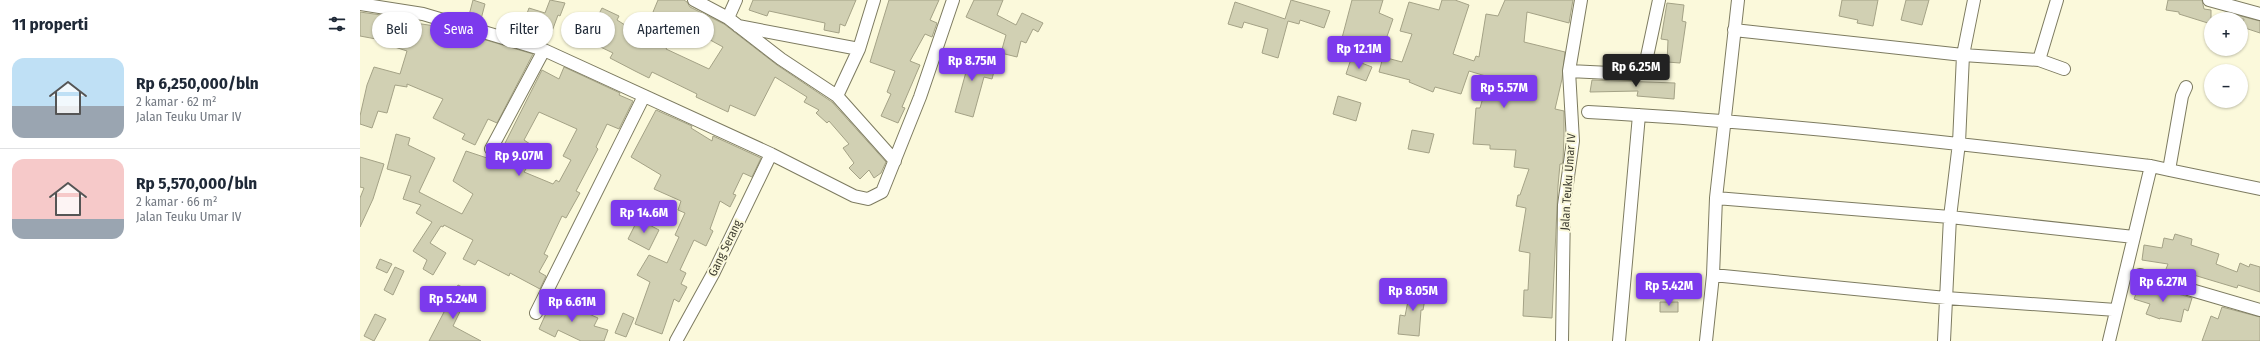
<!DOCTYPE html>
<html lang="id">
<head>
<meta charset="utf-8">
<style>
	:root { --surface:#fff; --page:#f6f6f7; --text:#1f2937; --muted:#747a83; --line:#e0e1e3; --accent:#7c3aed }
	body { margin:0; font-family:"Fira Sans Condensed",sans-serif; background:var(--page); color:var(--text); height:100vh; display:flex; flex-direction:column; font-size:15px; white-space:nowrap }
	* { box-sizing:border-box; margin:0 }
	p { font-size:13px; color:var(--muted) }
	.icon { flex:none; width:22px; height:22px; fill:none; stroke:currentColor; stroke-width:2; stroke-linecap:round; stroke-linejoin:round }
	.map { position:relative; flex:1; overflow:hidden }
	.side { display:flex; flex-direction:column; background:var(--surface); width:360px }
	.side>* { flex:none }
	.hud { position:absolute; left:12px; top:12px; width:380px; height:36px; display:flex; gap:8px }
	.controls { position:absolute; left:1844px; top:12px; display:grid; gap:8px }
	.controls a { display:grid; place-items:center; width:44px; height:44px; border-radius:50%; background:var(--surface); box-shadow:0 1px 3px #0004; font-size:20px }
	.price { position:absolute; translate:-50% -34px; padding:0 9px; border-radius:4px; background:var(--accent); color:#fff; font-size:13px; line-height:26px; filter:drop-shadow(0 1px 2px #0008) }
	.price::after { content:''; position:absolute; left:50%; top:24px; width:12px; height:9px; margin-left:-6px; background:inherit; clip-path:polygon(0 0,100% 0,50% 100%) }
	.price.on { background:#222; color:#fff }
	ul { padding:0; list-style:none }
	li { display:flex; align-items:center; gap:12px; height:100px; padding:0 12px }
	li+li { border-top:1px solid var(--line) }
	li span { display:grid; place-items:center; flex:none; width:112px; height:80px; border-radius:12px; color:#555 }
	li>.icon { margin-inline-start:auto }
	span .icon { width:48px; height:48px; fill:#fffc; stroke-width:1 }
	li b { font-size:17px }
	h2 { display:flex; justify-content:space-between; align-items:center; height:48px; padding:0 12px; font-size:17px }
	.pill { padding:0 14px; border-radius:18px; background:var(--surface); box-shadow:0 1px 3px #0004; font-size:14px; line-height:36px }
	.pill.on { background:var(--accent); color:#fff }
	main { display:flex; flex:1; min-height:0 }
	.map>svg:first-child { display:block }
	.building { fill:#d1d0b3; stroke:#a4a286; fill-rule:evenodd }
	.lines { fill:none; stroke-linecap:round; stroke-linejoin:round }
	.street-casing { stroke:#7d7b60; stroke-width:14 }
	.street { stroke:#fff; stroke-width:12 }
	.labels { text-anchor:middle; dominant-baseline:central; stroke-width:4; stroke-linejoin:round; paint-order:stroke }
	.street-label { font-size:12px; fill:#3d3c30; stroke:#fbf9db }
</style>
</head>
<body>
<main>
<section class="side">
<h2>11 properti<svg class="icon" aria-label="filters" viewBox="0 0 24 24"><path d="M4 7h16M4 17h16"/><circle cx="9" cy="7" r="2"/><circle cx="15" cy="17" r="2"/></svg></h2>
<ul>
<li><span style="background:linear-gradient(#bfe0f5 60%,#9aa5b1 0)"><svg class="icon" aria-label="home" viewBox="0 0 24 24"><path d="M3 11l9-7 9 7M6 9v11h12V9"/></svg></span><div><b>Rp 6,250,000/bln</b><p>2 kamar · 62 m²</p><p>Jalan Teuku Umar IV</p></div></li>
<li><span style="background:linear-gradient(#f6c9c9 75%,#9aa5b1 0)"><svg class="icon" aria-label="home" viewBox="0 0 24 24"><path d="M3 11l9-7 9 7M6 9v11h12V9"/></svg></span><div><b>Rp 5,570,000/bln</b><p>2 kamar · 66 m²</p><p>Jalan Teuku Umar IV</p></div></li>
</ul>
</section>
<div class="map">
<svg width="1900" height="341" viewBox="0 0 1900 341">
	<rect width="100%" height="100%" fill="#fbf9db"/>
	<path class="building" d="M113,0L125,4L120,23L108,19Z
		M190,0L205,3L200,16L198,15L191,34L178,29L179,25L165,19L169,8L185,13Z
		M298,0H324L327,2L330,7L364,24L417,65L472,102L526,162L521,173L514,178L509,170L500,179L489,168L494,163L483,148L489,144L469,121L467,123L456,113L459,110L444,102L447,97L415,77L395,116L370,105L368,112L336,97L337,94L292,72L289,78L275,71L250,58L253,53L226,40L242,8L259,16L257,20L273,30L272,33L292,43L306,18L293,12ZM321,24L363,47L349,69L306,49Z
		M393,0H496L485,26L480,24L479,33L464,30L465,23L409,11L407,16L389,10Z
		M529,0H579L570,20L577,23L572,37L565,34L550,61L560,65L542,107L545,108L538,123L521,116L531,94L527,92L535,71L510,62Z
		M614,0H643L637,15L656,25L662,13L683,23L678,32L673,29L666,43L661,41L657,57L641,53L646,35L606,17Z
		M931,0L970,11L964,28L940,20L939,24L928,21L918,58L902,53L908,29L884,22L882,28L868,24L875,2L925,19Z
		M992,0H1023L1019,13L1033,19L1023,48L982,38Z
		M1082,0H1095L1109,5L1093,54L1114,61L1116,56L1119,57L1126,14L1138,16L1145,0H1213L1209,23L1167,12L1164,42L1205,52L1202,79L1195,109L1204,111V135L1203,161L1202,164H1200L1198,186L1192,318L1163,316L1164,290H1168L1170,253L1159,251L1166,208L1156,206L1158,195H1160L1169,169L1154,167L1156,150L1130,149V145L1113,144L1116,108H1120L1129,77L1109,71L1101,94L1075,87L1073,92L1049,82L1050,80L1019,72L1023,57L1042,62L1052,34L1040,31L1049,2L1079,10Z
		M1482,0H1518L1513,26L1497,23L1498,20L1479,16Z
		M1546,0H1569L1562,25L1541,20Z
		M1808,0H1842L1844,9L1851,10V24L1819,14V12L1806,10Z
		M1307,3L1324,5L1322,21L1326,22L1320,63L1307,62L1308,40L1301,39Z
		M0,12L49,19L48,22L82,27L173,54L137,123L128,119L115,145L102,139L105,134L73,118L83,99L47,84V87L35,85L27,113L18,111L12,128L0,124V116L7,85L14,67L40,74L47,51L16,41V39L0,36Z
		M1865,12L1900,21V33L1882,27L1884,19H1864Z
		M597,53L636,64L632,79L624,77L613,117L595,112L606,72L593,69Z
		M991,59L1012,67L1006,81L986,74Z
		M204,67L260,93L259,95L273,101L259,129L247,124L236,147L238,149L216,191L220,193L206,218L202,216L184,254L188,256L179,272L186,276L180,289L150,273L149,276L118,260L115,265L103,259L113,240L84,225L83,227L81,226L70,243L86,253L73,275L63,269L67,260L53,251L72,222L56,213L61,205L43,199L51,176L27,169L36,134L50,138L48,145L75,158L59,192L102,214L113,194L93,181L106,151L136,161L182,70L199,79ZM179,112L217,129L203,156L211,160L199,182L196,180L193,184L164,172L179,150L164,140Z
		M1232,80L1315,83L1314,99L1277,96L1278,91L1230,92Z
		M978,96L1001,103L996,121L973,114Z
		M296,110L332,126L331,128L352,141L353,136L401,158L392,177L383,173L373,194L376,195L370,207L360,201L350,229L353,231L346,246L334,240L320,270L326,273L321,284L327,287L319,302L314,299L302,334L275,324L290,282L277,275L289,255L307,263L319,237L315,235L325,213L318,210L321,201L294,189L301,175L271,157Z
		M1052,130L1074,134L1069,153L1048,149Z
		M0,157L24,164L13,199L0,227V198L4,188L0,187Z
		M278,219L299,230L289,250L268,239Z
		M1815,234L1832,239L1831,245L1859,254L1856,264L1877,272L1880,263L1889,267L1890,264L1900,267V292L1878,285L1877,288L1827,273L1825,280L1804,274L1808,264L1782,260L1784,245L1802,248L1804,238L1813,240Z
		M20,259L32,264L27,273L16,268Z
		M35,267L44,271L33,295L24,290Z
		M1780,283L1832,298L1828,311L1824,309L1821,322L1800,318V319L1786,314L1790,304L1774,299Z
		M98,285L110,291L93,326L121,341H69Z
		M1051,286L1067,288L1063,310H1061L1059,336L1038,334L1040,315L1045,316Z
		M193,298L238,318L234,326L248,330L244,341H221L198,330L195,337L179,329Z
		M1300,302H1318V312H1300Z
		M1862,307L1900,317V341H1842L1851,316L1858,319Z
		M263,313L274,318L266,337L255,333Z
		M15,314L26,319L14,341L4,336Z"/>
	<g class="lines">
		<g class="street-casing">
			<path id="street" d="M334,0L368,18L421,59L477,96L535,161
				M1849,0L1900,14
				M0,4L63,14L184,50L411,154L494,196L508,199L522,192L560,97L593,0
				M368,18L376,0
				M378,26L499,49
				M1374,30L1603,55L1679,60L1704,69
				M1679,60L1697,0
				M1209,71L1271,74H1277L1285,66L1299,0
				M1826,87L1822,96L1809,170L1900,189
				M477,96L499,49L514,0
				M1228,112C1416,122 1603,144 1791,166L1809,170
				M131,149L184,50
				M1356,198L1590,217L1774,237
				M1353,275L1586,298L1756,310
				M1780,275L1900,310
				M176,313L284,96
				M316,341L354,272L411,154
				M1202,341L1204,205L1213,141L1209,71L1221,0
				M1259,341L1279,115
				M1346,341L1353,275L1356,198L1378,0
				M1584,341L1590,217L1599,143L1603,55L1614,0
				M1749,341L1791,166"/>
		</g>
		<use href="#street" class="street"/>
	</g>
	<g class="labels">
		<g class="street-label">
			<text transform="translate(1208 182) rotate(-86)">Jalan Teuku Umar IV</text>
			<text transform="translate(365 248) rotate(-64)">Gang Serang</text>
		</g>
	</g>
</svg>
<div class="controls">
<a>+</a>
<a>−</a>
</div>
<b class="price" style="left:999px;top:70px">Rp 12.1M</b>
<b class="price" style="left:612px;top:82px">Rp 8.75M</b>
<b class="price on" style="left:1276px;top:88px">Rp 6.25M</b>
<b class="price" style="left:1144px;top:109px">Rp 5.57M</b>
<b class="price" style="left:159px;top:177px">Rp 9.07M</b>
<b class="price" style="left:284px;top:234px">Rp 14.6M</b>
<b class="price" style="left:1803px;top:303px">Rp 6.27M</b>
<b class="price" style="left:1309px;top:307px">Rp 5.42M</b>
<b class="price" style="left:1053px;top:312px">Rp 8.05M</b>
<b class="price" style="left:93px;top:320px">Rp 5.24M</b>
<b class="price" style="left:212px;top:323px">Rp 6.61M</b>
<div class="hud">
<a class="pill">Beli</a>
<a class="pill on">Sewa</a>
<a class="pill">Filter</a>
<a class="pill">Baru</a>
<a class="pill">Apartemen</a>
</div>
</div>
</main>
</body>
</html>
